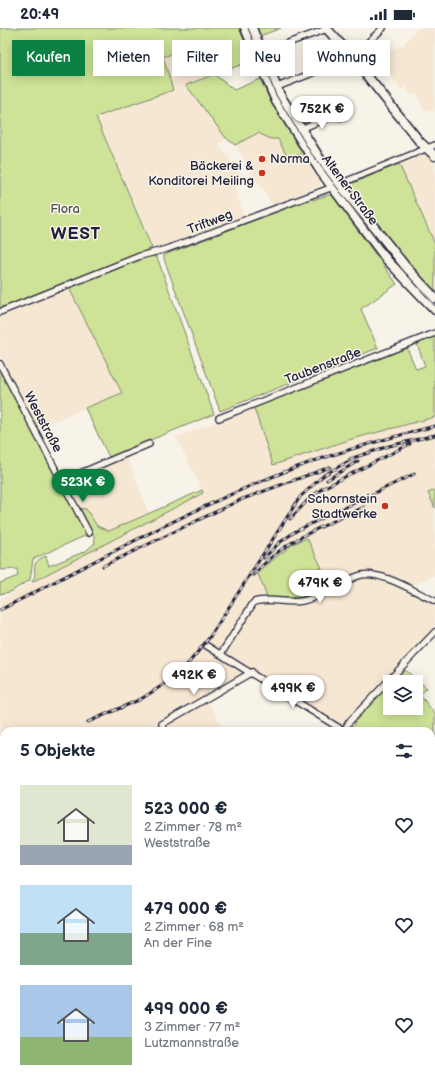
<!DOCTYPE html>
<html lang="de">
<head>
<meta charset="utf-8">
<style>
	:root { --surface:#fff; --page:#f6f6f7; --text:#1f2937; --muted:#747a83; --accent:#0b8043 }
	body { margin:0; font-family:"Balsamiq Sans",sans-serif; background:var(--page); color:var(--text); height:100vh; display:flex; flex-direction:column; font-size:15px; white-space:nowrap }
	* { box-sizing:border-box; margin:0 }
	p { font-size:13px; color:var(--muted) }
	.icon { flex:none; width:22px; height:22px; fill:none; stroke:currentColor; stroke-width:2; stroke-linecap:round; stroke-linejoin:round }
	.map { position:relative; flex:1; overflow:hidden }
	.side { position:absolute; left:0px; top:699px; width:435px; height:356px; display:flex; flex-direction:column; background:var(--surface); border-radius:12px 12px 0 0; box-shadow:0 2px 10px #0003 }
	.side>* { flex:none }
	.hud { position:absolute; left:12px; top:12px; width:411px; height:36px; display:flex; gap:8px }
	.buttons { position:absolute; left:383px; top:647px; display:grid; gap:8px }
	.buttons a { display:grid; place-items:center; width:40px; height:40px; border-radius:0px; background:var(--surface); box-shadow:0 2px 10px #0003; font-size:20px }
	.price { position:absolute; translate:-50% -34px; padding:0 9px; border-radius:14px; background:#fff; color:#222; font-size:13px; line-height:26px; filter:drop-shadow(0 1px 2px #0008) }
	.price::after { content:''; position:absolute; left:50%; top:24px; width:12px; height:9px; margin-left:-6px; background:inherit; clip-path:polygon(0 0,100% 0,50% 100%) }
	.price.active { background:var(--accent); color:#fff }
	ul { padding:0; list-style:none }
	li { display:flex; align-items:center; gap:12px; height:100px; padding:0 20px }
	li span { display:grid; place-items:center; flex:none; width:112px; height:80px; border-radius:0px; color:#555 }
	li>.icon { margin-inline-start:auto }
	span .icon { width:48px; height:48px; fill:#fffc; stroke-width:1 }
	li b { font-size:17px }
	h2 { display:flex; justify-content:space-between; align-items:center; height:48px; padding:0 20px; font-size:17px }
	.pill { padding:0 14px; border-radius:0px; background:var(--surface); box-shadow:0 2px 10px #0003; font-size:14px; line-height:36px }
	.pill.active { background:var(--accent); color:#fff }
	.status { display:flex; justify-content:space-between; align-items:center; height:28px; padding:0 20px; background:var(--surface); direction:ltr }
	.status svg { height:11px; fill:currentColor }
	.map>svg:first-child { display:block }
	.built { fill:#f6e7d3 }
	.green { fill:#cee398; stroke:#78826a; fill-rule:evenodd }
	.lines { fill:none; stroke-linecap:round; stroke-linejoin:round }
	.street-casing { stroke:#22223b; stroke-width:8 }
	.secondary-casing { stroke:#22223b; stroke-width:11 }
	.street { stroke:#f7f3e8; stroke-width:5.5 }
	.secondary { stroke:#f7f3e8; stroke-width:8 }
	.tram { stroke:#22223b; stroke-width:1 }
	.rail-casing { stroke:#22223b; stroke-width:3 }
	.rail { stroke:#f7f3e8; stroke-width:1.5; stroke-dasharray:4.5; stroke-linecap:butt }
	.poi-dot { fill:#c8321e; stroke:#f7f3e8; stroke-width:1.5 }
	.labels { text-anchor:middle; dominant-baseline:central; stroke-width:3; stroke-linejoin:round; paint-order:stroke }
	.poi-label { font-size:13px; fill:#22223b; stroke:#f7f3e8; text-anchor:end }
	.street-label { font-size:13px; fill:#22223b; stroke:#f7f3e8 }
	.park-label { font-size:13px; fill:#4d5252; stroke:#f7f3e8 }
	.district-label { font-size:17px; font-weight:bold; letter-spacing:1px; fill:#22223b; stroke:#f7f3e8 }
</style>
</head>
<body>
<div class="status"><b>20:49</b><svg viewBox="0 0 49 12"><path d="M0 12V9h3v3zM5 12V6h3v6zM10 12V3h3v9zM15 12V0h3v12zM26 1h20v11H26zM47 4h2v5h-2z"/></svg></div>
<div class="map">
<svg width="435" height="1055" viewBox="0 0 435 1055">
	<rect width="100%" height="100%" fill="#f7f3e8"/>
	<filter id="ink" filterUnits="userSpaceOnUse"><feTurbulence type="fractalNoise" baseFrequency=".025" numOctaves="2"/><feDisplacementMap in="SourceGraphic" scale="8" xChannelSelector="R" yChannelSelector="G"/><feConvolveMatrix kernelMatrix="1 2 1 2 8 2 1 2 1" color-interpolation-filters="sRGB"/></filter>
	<g filter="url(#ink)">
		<path class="built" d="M418,0H435V83L423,82L417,65L410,67L406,56L401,61L383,39L378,28L403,17Z
			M204,15L215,46L186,57L226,110L219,116L244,152L233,155L244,188L193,208L154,220L96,88L173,62L163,29Z
			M258,105L271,111H278L289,131L302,125L321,156L311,162L273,178L235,117Z
			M435,120V216L399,136Z
			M69,260L122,365L36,400L0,327V289Z
			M254,380L273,437L352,411L435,389V462L428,465L435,480V547L406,561L435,575V598L342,696L249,643L205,669L225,703H4V779L0,780V571L203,465L176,409Z
			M127,429L149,485L109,503L97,498L86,481L80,480L66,454Z
			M0,830L4,839V866L0,868Z"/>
		<path class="green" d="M0,0H239L253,32L215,47L234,62L260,51L272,76L302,125L289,132L278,111H271L258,105L235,117L226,110L186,57L215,46L204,15L163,29L173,62L96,89L152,220L0,280Z
			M257,0H281L260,8Z
			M399,136L435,216V264L406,233L349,161L351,156Z
			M327,167H332L397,256L361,281L378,320L220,383L164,231V227L312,170L313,172Z
			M149,228L157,229L214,386L109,429L85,380L122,365L69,260Z
			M435,308V389L352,411L273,437L254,380L407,320L416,341L425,338L417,316Z
			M0,343L87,507L33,531L30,552L10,564L0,566V555L18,548L17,541L0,542Z
			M202,462L203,465L32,554C40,543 26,536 46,528L49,538L86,523L95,515L94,508L80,480L86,481L97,498L109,503Z
			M435,462V480L428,465Z
			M307,510L322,540L316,542L321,552L306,559L310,567L303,570L267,569L258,546L275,530L293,516Z
			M405,642L427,660L420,667L435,686V724L431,725V703H350L355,696L353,693L370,675L372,677L374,675L373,673L394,649H399ZM390,654H416V680H390Z
			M435,802V887L431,880V804Z
			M4,866V922L0,931V868Z"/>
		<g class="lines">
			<g class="street-casing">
				<path id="street" d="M285,16L327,1
					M277,59L346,32L356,26L383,0
					M301,101L336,86L341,89L345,86L346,82L341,80L337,83L336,86
					M0,284L140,228L167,221L325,162L435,117
					M0,336L89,505
					M219,390L435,305
					M62,453L149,416
					M207,618L344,703L349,694L435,604
					M221,626L254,574C270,569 286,576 302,573C322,569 339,555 358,548C378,540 417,565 435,573
					M165,703L162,696L252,644
					M0,787L4,785
					M431,941L435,940
					M431,956L435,955
					M0,1044L4,1043
					M38,1051L39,1055
					M221,1051L225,1055
					M264,1055L268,1051
					M422,1055L435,1052"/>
			</g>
			<g class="secondary-casing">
				<path id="secondary" d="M245,0L276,73L321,144L387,232L435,282
					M252,0L280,67L322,134L406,239L435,270
					M326,0L348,24L420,114L435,128
					M431,732L435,730
					M431,740L435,738
					M431,903L435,911
					M431,916L435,924
					M0,937L4,929"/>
			</g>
			<use href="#street" class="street"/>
			<use href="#secondary" class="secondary"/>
			<path class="tram" d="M248,0L276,67L311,125L381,218L435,278"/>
			<g class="rail-casing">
				<path id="rail" d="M350,431L389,418L435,407
					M327,452L358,433
					M290,491L309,471L323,460L410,416
					M264,530L279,515L296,503L414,446
					M103,538L240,472L330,439
					M254,547C282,512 325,498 364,479
					M0,582C94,534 186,483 284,444C333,425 384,411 435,398
					M88,694L141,671L163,657L187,637L209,610L300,469L324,447L356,429"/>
			</g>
			<use href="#rail" class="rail"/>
		</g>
	</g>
	<g class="poi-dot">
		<circle cx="262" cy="131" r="4"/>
		<circle cx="262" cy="145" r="4"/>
		<circle cx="385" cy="478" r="4"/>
	</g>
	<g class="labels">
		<g class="poi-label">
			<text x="270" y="131" text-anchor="start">Norma</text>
			<text x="254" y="138">Bäckerei &amp;<tspan x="254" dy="15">Konditorei Meiling</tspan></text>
			<text x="377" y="471">Schornstein<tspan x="377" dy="15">Stadtwerke</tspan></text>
		</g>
		<g class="street-label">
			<text transform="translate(350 162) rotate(53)">Altener Straße</text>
			<text transform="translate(210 194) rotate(-21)">Triftweg</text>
			<text transform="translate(323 338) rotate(-21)">Taubenstraße</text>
			<text transform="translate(43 394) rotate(62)">Weststraße</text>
		</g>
		<g class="park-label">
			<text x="65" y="181">Flora</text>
		</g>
		<g class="district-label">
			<text x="76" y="206">WEST</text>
		</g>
	</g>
</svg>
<div class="buttons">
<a><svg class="icon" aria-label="layers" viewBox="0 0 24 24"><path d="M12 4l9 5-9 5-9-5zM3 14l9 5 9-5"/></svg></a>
</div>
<b class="price" style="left:322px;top:102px">752K €</b>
<b class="price active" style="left:83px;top:475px">523K €</b>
<b class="price" style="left:320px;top:576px">479K €</b>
<b class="price" style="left:194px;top:668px">492K €</b>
<b class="price" style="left:293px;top:681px">499K €</b>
<div class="hud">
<a class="pill active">Kaufen</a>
<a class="pill">Mieten</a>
<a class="pill">Filter</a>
<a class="pill">Neu</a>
<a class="pill">Wohnung</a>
</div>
<section class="side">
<h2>5 Objekte<svg class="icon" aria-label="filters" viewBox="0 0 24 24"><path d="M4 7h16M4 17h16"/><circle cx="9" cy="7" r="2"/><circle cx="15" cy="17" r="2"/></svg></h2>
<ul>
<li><span style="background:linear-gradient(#dfe7d0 75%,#9aa5b1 0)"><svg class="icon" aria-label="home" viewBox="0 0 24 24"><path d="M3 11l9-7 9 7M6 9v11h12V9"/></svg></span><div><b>523 000 €</b><p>2 Zimmer · 78 m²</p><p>Weststraße</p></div><svg class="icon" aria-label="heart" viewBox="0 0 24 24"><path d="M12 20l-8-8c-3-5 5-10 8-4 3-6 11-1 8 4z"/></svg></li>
<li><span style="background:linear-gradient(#bfe0f5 60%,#7fa58c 0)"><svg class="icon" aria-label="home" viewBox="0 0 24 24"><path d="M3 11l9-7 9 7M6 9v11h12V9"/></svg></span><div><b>479 000 €</b><p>2 Zimmer · 68 m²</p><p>An der Fine</p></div><svg class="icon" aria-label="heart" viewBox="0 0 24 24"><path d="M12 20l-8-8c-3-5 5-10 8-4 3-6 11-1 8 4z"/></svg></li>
<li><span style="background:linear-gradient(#a9c7e8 65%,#8fb573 0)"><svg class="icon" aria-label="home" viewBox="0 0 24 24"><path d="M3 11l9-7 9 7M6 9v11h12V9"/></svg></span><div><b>499 000 €</b><p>3 Zimmer · 77 m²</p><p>Lutzmannstraße</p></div><svg class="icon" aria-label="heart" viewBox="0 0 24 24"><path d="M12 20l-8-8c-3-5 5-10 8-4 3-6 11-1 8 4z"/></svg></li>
</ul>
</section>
</div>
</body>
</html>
